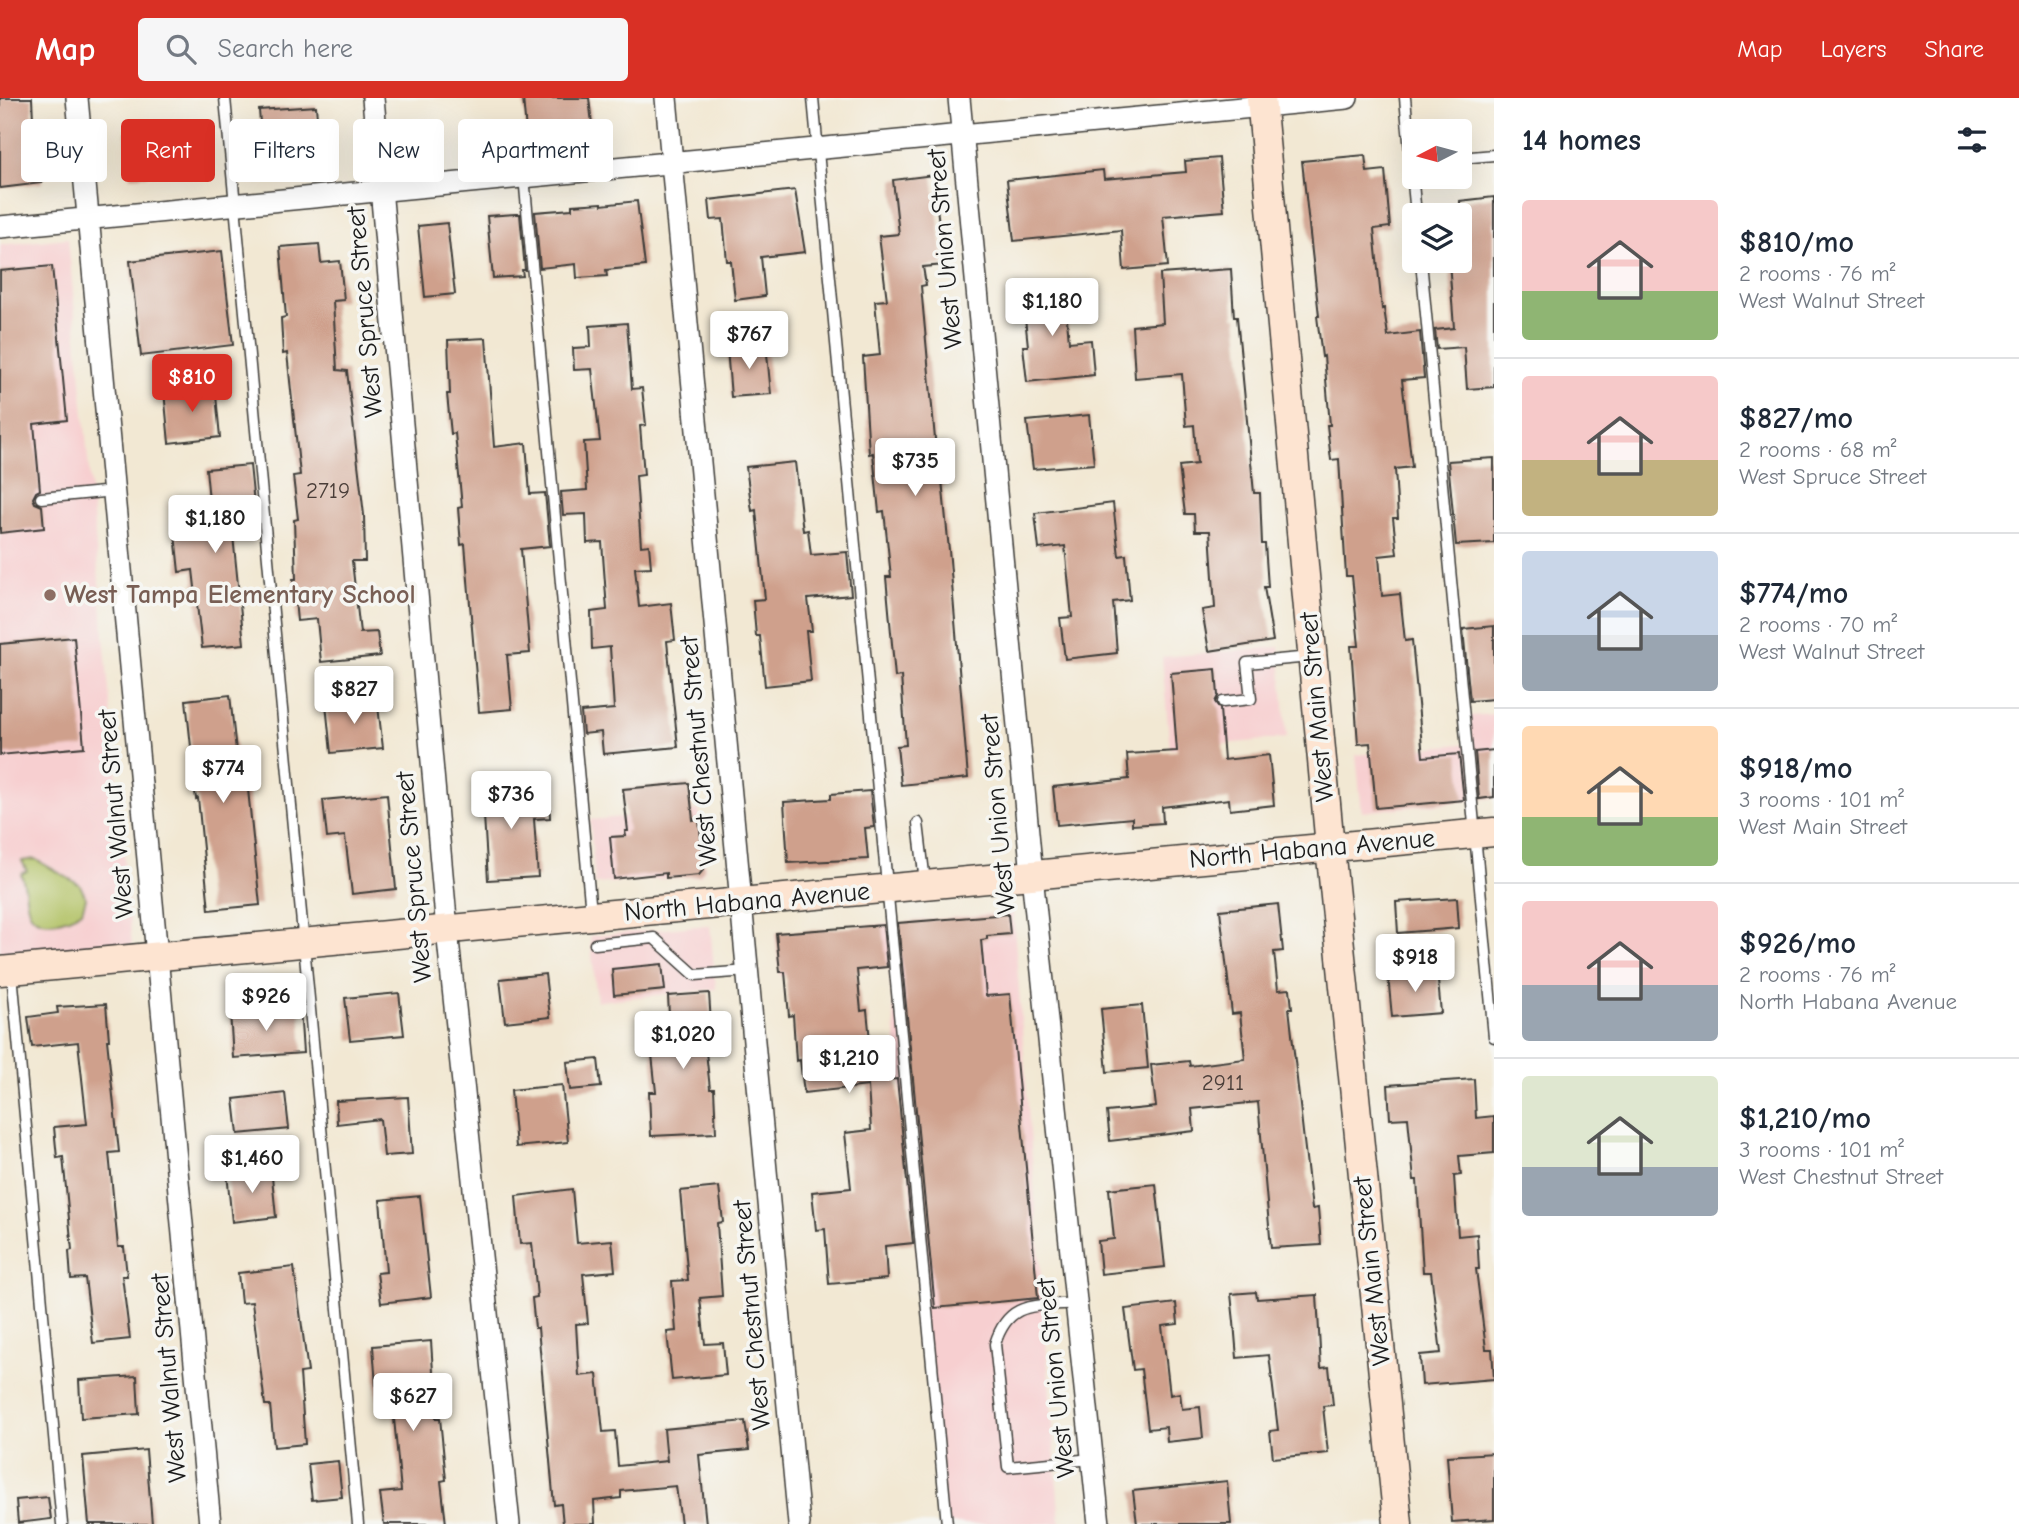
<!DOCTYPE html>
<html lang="en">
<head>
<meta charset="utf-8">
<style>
	:root { --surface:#fff; --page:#f6f6f7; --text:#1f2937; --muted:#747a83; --line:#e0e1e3; --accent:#d93025 }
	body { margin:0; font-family:"Comic Neue",sans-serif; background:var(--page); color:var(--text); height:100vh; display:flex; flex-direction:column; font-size:26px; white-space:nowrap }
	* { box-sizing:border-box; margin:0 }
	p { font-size:23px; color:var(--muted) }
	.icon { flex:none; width:38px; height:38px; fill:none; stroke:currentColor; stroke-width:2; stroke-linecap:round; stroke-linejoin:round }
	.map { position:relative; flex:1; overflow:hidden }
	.side { display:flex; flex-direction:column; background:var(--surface); width:525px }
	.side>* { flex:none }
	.banner { position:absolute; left:21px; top:21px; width:665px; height:63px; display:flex; gap:14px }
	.needle { width:46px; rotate:264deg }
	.fabs { position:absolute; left:1402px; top:21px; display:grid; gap:14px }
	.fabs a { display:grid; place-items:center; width:70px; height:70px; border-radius:7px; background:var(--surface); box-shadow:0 7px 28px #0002; font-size:35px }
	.price { position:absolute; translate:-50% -60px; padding:0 16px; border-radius:7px; background:#fff; color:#222; font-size:23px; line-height:46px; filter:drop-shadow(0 2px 4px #0008) }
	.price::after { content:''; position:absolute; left:50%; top:42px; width:21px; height:16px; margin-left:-10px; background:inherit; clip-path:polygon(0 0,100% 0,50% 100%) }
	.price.active { background:var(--accent); color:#fff }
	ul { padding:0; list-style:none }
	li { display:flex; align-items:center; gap:21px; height:175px; padding:0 28px }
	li+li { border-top:2px solid var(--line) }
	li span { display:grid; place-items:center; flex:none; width:196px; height:140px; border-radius:7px; color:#555 }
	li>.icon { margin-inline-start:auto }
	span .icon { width:84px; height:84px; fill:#fffc; stroke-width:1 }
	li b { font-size:30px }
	h2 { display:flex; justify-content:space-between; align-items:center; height:84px; padding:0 28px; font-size:30px }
	.tag { padding:0 24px; border-radius:7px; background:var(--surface); box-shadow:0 7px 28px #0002; font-size:24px; line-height:63px }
	.tag.active { background:var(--accent); color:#fff }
	header { display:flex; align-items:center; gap:42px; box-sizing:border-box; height:98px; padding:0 35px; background:var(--accent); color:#fff }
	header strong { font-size:33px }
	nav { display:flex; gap:38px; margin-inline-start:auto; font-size:24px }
	.search { width:490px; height:63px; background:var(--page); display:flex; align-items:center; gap:18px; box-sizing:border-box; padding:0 24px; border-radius:7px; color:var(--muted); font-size:26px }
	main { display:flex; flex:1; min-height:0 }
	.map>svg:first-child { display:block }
	.built { fill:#f7cfd0 }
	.green { fill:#b1c164; stroke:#666e40; stroke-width:2 }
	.building { fill:#cfa08c }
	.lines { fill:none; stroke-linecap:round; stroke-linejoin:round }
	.lane-casing { stroke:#3c3b37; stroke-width:13 }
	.street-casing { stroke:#3c3b37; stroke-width:24 }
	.secondary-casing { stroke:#3c3b37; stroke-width:31 }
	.lane { stroke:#fff; stroke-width:10 }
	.street { stroke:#fff; stroke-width:21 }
	.secondary { stroke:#fde4d1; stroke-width:28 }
	.education-dot { fill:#8d6e63; stroke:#f6f6f2; stroke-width:2.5 }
	.labels { text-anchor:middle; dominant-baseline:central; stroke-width:7; stroke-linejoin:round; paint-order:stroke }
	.number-label { font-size:23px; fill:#493d38 }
	.street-label { font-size:26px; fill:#1c1c1c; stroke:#f6f6f2 }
	.education-label { font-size:26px; font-weight:bold; fill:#785e54; stroke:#f6f6f2; text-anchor:start }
</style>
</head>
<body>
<header>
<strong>Map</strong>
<div class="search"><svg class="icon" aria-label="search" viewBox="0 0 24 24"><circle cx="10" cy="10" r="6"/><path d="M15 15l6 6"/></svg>Search here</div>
<nav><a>Map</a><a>Layers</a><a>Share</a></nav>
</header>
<main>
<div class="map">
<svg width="1494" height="1426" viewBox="0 0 1494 1426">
	<rect width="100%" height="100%" fill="#f6f6f2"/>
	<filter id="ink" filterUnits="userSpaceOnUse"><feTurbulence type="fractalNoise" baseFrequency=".0143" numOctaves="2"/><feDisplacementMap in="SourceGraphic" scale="14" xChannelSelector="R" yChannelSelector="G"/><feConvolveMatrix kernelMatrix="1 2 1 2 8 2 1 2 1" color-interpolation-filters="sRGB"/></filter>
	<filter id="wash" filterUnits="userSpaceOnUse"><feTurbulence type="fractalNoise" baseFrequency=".00686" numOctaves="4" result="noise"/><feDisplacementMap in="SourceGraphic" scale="28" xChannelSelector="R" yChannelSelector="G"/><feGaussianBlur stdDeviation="1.57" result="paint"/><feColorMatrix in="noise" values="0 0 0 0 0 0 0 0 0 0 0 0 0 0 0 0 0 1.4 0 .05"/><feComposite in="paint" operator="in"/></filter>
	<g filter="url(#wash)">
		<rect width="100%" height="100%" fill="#f2e8d3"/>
		<path class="built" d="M68,140L132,847L0,860V147Z
			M1279,549L1287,640L1170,651L1162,559Z
			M1494,616V700L1362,714L1356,657L1472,645L1470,618Z
			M699,712L705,771L700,778L595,786L590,722Z
			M1013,814L1060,1426H943L889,870L780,878L775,836Z
			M710,827L716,891L597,903L590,838Z"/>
		<path class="green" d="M35,761L80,787L86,800L82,813C68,823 34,833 28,809C25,798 26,788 21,776L27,773L22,763Z"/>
		<g id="blocks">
			<path class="building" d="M0,0H32L34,43H37L42,85L0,90Z
				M523,0H589L592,26L526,33Z
				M316,8L319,46L262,50L259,12Z
				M175,26L177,42L193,41L196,73L130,79L125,31Z
				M1365,57L1367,74L1385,72L1390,129L1374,131L1382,211L1384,210L1388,238L1420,234L1424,280L1402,282L1412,369L1395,371L1398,420H1393L1397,456L1379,458L1382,498L1400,496L1405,543L1412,542L1423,659L1459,656L1464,702L1376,710L1370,645L1358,646L1351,548H1359L1352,478H1346L1339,361L1331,362L1327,327H1330L1324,258L1322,259L1317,218H1319L1302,63Z
				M1219,60L1224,113L1163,118L1168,168L1124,172L1121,132L1014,143L1007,82L1103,72L1104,81L1186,74L1185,63Z
				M933,77L944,167L923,169L926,187L921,188L937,363L940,362L950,462L968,680L901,687L897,648L906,647L901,578L895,579L886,479H891L884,413L879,414L873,355L869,356L863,259L880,257L875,203L887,202L879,138L899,136L893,82Z
				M795,92L805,154L761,159L765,198L735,202L731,163H727L723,121L711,122L709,102Z
				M1494,99V289L1467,291L1464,249L1437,251L1435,232L1454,230L1449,163H1460V103Z
				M637,103L645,168L606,172L607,178L577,180L576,166L540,170L535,114L572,111V107L602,105V107Z
				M516,116H520L525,172H522L523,178L493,180L487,118Z
				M447,125L455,196L425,199L418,128Z
				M319,146L321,165L340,163L344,202L333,203L337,272L347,273L364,417L365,463H352L360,535L377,534L380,558L321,564L317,521L297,523L293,481H296L294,422L298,421L293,378L300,377L287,255L283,256L281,220L286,219L280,149Z
				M222,153L233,247L141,258L130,163Z
				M52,168L67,322L34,326L40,392L36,394L33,400L35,405L42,408L44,430L0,435V173Z
				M1231,171L1234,219H1237L1254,395H1260L1262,446H1265L1268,489H1264L1273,543L1209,553L1202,512L1215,510L1210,433H1195L1194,416H1185L1179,368L1197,366L1194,327L1186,328L1182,276L1135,280L1132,228L1163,225L1160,176Z
				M1064,187L1069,244L1091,242L1094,277L1027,284L1023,248H1028L1022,191Z
				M627,225L632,291L642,290L646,327L640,328L644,377L636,378L641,448L649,447L651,469L635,470L639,509L671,505L675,542L667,543L678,649L603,656L601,634L583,636L581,614L614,611L610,549L592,551L591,514L607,512L602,444L587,445L586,416L563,417L561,394L587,392L584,344L600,343L592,271L574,272L573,250L591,249L590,228Z
				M486,240L494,349L526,345L530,396L545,395L550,448L521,451L530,555L507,557L512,611L479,614L465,446L461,447L458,410L462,409L455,335L451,336L447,296H450L448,242Z
				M766,246L771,296L731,299L727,250Z
				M215,287L220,339L169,345L164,293Z
				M1089,317L1094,366L1033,371L1027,323Z
				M1494,360V445L1456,447L1448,363Z
				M795,364L803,433L808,432L811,457L847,454L851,497L808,501L812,533H806L811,583L765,588L760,538H756L753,502L765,501L756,412L752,413L746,369Z
				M250,367L254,406L230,408L244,546L202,550L193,472L179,474L173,416L210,413L206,371Z
				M1113,405L1119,458L1126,457L1130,502L1113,504L1117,555L1065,561L1060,520L1072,519L1065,448L1039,451L1035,415Z
				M1494,528V601L1470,603L1463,531Z
				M74,539L84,649L0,657V546Z
				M1216,571L1218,598L1215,604L1220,611L1224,662L1269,657L1274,707L1230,712L1229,701L1162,709L1163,725L1132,727V720L1057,727L1053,689L1129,681L1127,656L1177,653L1171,575Z
				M230,597L236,653H244L260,807L209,812L198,700L196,701L190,659L192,658L186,602Z
				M377,600L383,650L331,655L326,606Z
				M1494,652V699L1479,701L1475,654Z
				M514,683L515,701L549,698L550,720L534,721L538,779L488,782L482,685Z
				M689,685L693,722L699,721L704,771L699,777L666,780V775L614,781L610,739L626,738L625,733H628L623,691Z
				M870,693L874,729L865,730L868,761L788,765L784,704L831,701V696Z
				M387,696L396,791L352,796L345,738L327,740L323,702Z
				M1457,800L1459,830L1398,835L1396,804Z
				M1278,806L1283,853L1274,854L1278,892L1290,891L1292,910H1289L1304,1043L1312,1111L1318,1110L1321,1147L1271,1150L1258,1004L1192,1011L1194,1033L1110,1043L1107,1014L1156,1009L1151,967L1189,963L1190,968L1245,961L1240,915L1232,916L1220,812Z
				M1008,816L1010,836L987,838V841L981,842L986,898L1010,896L1038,1200L935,1210L898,825Z
				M883,827L887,869L857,872L861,913L867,912L874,983L897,981L913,1145L885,1148L887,1181L829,1186L825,1131L816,1132L812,1094L851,1090L845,1035L871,1032L868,988L804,995L800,962L796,963L793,917L789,918L785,874H780L776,835Z
				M662,866L665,892L614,897L612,871Z
				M1437,872L1441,915L1392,919L1388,877Z
				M545,876L550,919L505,924L500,881Z
				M399,895L404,937L350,942L345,900Z
				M709,895L711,926H703L710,991H714L716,1035L651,1038L649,994H656L650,938L670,936L668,898Z
				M106,906L109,942H107L119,1054L109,1055L118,1149H124L127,1178H122L130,1241L93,1245L85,1180L71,1181L69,1153L72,1152L63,1059L57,1060L54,1029L87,1026L78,944L32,949L28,919L58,915L57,909Z
				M1142,907L1148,970L1107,974L1101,911Z
				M300,910L303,955L233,960L230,914Z
				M598,961L601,989L570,992L567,964Z
				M1474,981L1476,1020L1494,1018V1055L1459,1058L1461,1077L1454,1078L1458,1138L1477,1136L1479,1171H1476L1486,1251H1492L1494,1281L1422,1287L1420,1257L1441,1255L1431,1174H1423L1417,1082H1414L1408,1020L1390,1021L1388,987Z
				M562,987L568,1044L516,1049L511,992Z
				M285,995L289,1031L238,1036L234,1001Z
				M408,999L412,1056L384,1058L380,1021L337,1026L336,1003Z
				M271,1069L276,1119L232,1124L227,1075Z
				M1156,1086L1165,1169L1101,1176L1098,1143L1114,1141L1109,1091Z
				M719,1089L723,1124L717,1125L722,1198L700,1200L705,1246L723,1245L726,1277L672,1282L667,1234L676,1233L672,1183L688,1182L680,1093Z
				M572,1091L577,1145L612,1142L615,1173L583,1176L588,1225L576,1226L579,1278L597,1276L603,1334L615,1333L618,1368L667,1363L664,1331L745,1323L749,1352L699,1357L706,1426H681L676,1388L621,1393V1400L594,1403L595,1426H563L561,1406L554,1407L538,1230H535L532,1200L537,1199L532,1145L520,1146L516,1098Z
				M420,1098L431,1199L381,1205L377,1175L386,1174L380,1102Z
				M294,1169L308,1274L300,1275L305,1346L274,1349L270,1307H265L252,1204L241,1205L238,1175Z
				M1256,1194L1257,1201L1317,1197L1321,1270L1329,1269L1333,1307L1323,1308L1328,1355L1273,1360L1270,1333L1278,1332L1269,1257L1237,1260L1234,1224L1231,1196Z
				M1176,1205L1178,1226L1162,1228L1170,1297L1180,1295L1182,1311L1200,1309L1203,1340L1167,1344L1166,1329L1148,1331L1141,1271L1133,1272L1125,1211Z
				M431,1243L436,1320H440L446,1382L441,1383L446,1426H384L380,1395L401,1393L392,1300L377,1301L373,1248Z
				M137,1278L139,1316L81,1320L79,1282Z
				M146,1352L152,1426H89L83,1358Z
				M1494,1355V1421L1452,1424L1447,1358Z
				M338,1363L342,1399L312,1402L308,1366Z
				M1227,1383L1231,1426H1137L1133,1393Z
				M48,1399L51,1421L18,1425L16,1402Z"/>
		</g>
	</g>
	<g filter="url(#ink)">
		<use href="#blocks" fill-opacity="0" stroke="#3c3b37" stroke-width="2"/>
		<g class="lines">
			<g class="lane-casing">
				<path id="lane" d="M225,0L358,1426
					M813,0L947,1426
					M1405,0L1416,117
					M1460,60L1494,57
					M524,78L591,815
					M1421,163L1494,939
					M41,400L114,393
					M1223,604L1251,601L1247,565L1310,559
					M918,725L925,784
					M595,846L654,840L695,877L748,873
					M12,875L62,1426
					M1076,1205C1036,1209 1009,1201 995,1246L1008,1369L1092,1361"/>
			</g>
			<g class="street-casing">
				<path id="street" d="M77,0L210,1426
					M373,0L447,832L509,1426
					M666,0L799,1426
					M959,0L1032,777L1099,1426
					M0,129L1347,0"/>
			</g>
			<g class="secondary-casing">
				<path id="secondary" d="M1261,0L1330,749L1398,1426
					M0,873L1494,734"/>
			</g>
			<use href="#lane" class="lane"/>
			<use href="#street" class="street"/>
			<use href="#secondary" class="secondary"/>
		</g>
	</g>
	<circle class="education-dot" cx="50" cy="497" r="7"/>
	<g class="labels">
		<g class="number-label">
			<text x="328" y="392">2719</text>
			<text x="1223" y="984">2911</text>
		</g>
		<g class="street-label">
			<text transform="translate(945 151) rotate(-95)">West Union Street</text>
			<text transform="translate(365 214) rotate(-95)">West Spruce Street</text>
			<text transform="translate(1317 609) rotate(-95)">West Main Street</text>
			<text transform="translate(699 653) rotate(-95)">West Chestnut Street</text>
			<text transform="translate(116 716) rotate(-95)">West Walnut Street</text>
			<text transform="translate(998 716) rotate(-95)">West Union Street</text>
			<text transform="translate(1312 751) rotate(-5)">North Habana Avenue</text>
			<text transform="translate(414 779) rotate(-95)">West Spruce Street</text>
			<text transform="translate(747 804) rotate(-5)">North Habana Avenue</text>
			<text transform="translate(1372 1173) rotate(-96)">West Main Street</text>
			<text transform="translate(752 1217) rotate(-95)">West Chestnut Street</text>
			<text transform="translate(169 1280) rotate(-95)">West Walnut Street</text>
			<text transform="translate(1056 1280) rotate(-96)">West Union Street</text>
		</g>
		<g class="education-label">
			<text x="64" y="497">West Tampa Elementary School</text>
		</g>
	</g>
</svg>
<div class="fabs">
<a><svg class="needle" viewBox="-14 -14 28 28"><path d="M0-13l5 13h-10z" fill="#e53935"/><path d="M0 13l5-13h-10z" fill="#747a83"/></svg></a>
<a><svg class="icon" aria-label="layers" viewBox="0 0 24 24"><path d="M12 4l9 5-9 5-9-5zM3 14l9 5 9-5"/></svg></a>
</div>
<b class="price" style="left:1052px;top:240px">$1,180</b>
<b class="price" style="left:749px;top:273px">$767</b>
<b class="price active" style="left:192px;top:316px">$810</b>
<b class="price" style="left:915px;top:400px">$735</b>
<b class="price" style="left:215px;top:457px">$1,180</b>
<b class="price" style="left:354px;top:628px">$827</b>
<b class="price" style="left:223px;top:707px">$774</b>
<b class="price" style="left:511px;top:733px">$736</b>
<b class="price" style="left:1415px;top:896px">$918</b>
<b class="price" style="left:266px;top:935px">$926</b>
<b class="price" style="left:683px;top:973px">$1,020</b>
<b class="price" style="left:849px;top:997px">$1,210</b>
<b class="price" style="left:252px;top:1097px">$1,460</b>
<b class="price" style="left:413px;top:1335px">$627</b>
<div class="banner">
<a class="tag">Buy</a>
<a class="tag active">Rent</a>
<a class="tag">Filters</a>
<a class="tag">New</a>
<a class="tag">Apartment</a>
</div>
</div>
<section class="side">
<h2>14 homes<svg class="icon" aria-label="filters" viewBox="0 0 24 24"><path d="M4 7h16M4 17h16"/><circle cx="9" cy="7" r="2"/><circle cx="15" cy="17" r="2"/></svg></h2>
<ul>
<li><span style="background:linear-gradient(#f6c9c9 65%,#8fb573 0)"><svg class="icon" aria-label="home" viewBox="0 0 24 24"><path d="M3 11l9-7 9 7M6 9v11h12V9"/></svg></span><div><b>$810/mo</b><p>2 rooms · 76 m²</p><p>West Walnut Street</p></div></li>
<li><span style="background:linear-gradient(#f6c9c9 60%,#c2b280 0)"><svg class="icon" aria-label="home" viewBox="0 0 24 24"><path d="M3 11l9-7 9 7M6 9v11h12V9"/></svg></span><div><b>$827/mo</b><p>2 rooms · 68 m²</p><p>West Spruce Street</p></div></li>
<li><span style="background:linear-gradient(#c9d6e8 60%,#9aa5b1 0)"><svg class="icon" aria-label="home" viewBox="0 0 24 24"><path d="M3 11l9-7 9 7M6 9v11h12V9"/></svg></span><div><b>$774/mo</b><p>2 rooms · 70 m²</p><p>West Walnut Street</p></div></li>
<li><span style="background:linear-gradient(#ffd9b3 65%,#8fb573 0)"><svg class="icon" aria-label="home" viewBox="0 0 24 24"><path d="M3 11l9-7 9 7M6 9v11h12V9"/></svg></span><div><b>$918/mo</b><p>3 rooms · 101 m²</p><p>West Main Street</p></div></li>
<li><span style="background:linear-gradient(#f6c9c9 60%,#9aa5b1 0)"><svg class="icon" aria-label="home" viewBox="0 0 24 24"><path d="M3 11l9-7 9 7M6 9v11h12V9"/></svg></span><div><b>$926/mo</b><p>2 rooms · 76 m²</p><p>North Habana Avenue</p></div></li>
<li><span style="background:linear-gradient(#dfe7d0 65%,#9aa5b1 0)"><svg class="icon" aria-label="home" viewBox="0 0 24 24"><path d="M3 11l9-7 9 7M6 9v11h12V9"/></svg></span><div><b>$1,210/mo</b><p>3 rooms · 101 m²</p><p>West Chestnut Street</p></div></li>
</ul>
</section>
</main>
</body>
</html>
